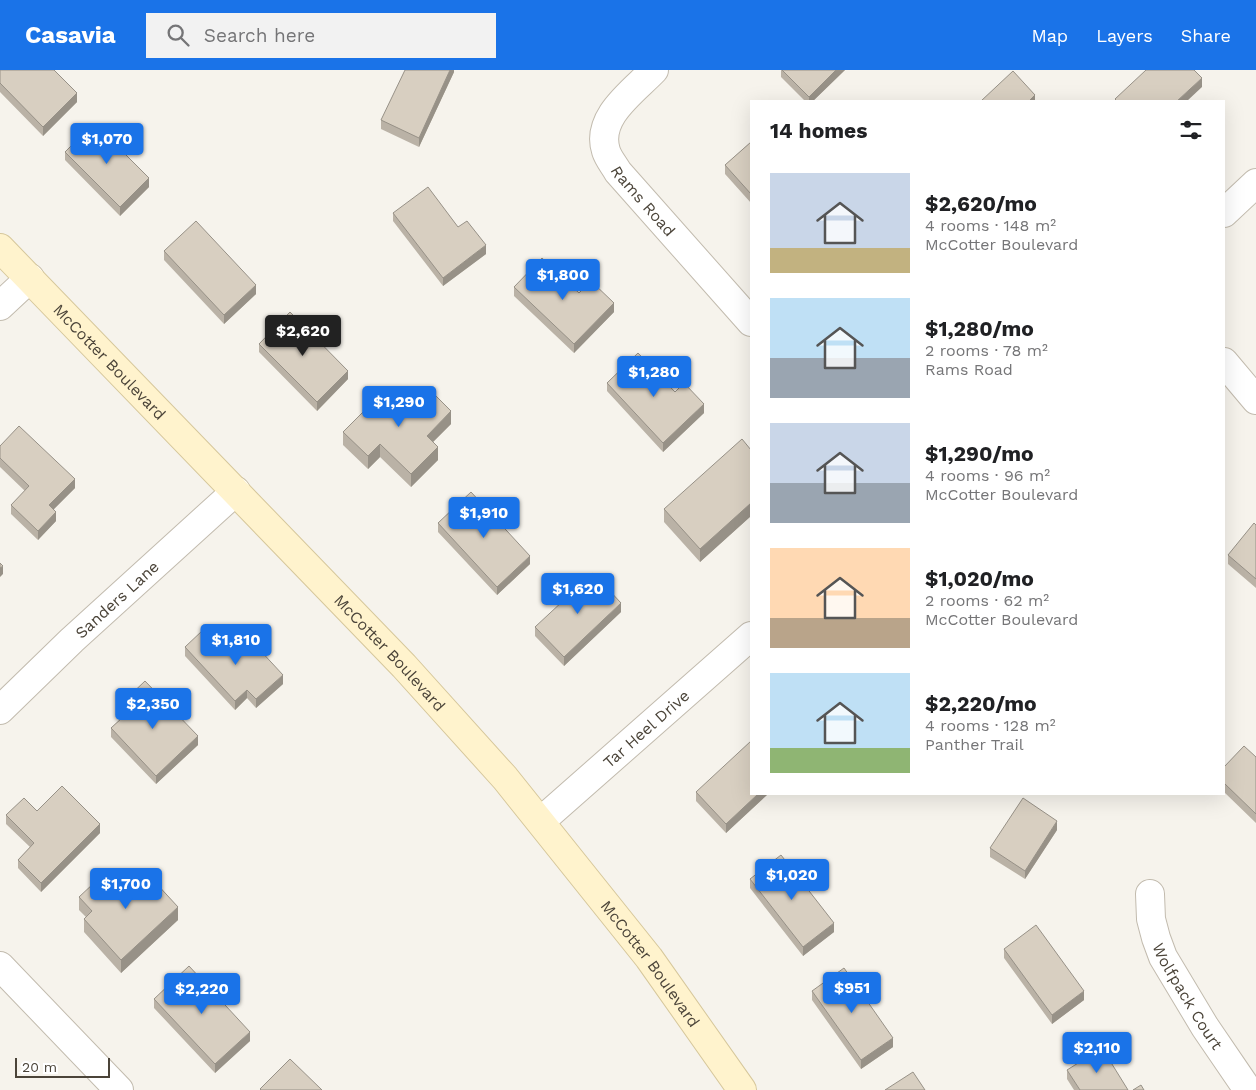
<!DOCTYPE html>
<html lang="en">
<head>
<meta charset="utf-8">
<style>
	:root { --surface:#fff; --page:#f2f2f2; --text:#202124; --muted:#757577; --accent:#1a73e8 }
	body { margin:0; font-family:"Work Sans",sans-serif; background:var(--page); color:var(--text); height:100vh; display:flex; flex-direction:column; font-size:19px; white-space:nowrap }
	* { box-sizing:border-box; margin:0 }
	p { font-size:16px; color:var(--muted) }
	.icon { flex:none; width:28px; height:28px; fill:none; stroke:currentColor; stroke-width:2; stroke-linecap:round; stroke-linejoin:round }
	.map { position:relative; flex:1; overflow:hidden }
	.panel { position:absolute; left:750px; top:30px; width:475px; height:695px; display:flex; flex-direction:column; background:var(--surface); border-radius:0px; box-shadow:0 5px 20px #0002 }
	.panel>* { flex:none }
	.scale { position:absolute; left:15px; bottom:12px; width:95px; box-sizing:border-box; padding-left:5px; border:2px solid #4b4439; border-top:0; font-size:14px; line-height:18px; white-space:nowrap; color:#4b4439; -webkit-text-stroke:4px #fff; paint-order:stroke }
	.price { position:absolute; translate:-50% -42px; padding:0 11px; border-radius:5px; background:var(--accent); color:#fff; font-size:16px; line-height:32px; filter:drop-shadow(0 1px 2px #0008) }
	.price::after { content:''; position:absolute; left:50%; top:30px; width:15px; height:11px; margin-left:-8px; background:inherit; clip-path:polygon(0 0,100% 0,50% 100%) }
	.price.active { background:#222; color:#fff }
	ul { padding:0; list-style:none }
	li { display:flex; align-items:center; gap:15px; height:125px; padding:0 20px }
	li span { display:grid; place-items:center; flex:none; width:140px; height:100px; border-radius:0px; color:#555 }
	li>.icon { margin-inline-start:auto }
	span .icon { width:60px; height:60px; fill:#fffc; stroke-width:1 }
	li b { font-size:21px }
	h2 { display:flex; justify-content:space-between; align-items:center; height:60px; padding:0 20px; font-size:21px }
	header { display:flex; align-items:center; gap:30px; box-sizing:border-box; height:70px; padding:0 25px; background:var(--accent); color:#fff }
	header strong { font-size:24px }
	nav { display:flex; gap:28px; margin-inline-start:auto; font-size:18px }
	.search { width:350px; height:45px; background:var(--page); display:flex; align-items:center; gap:12px; box-sizing:border-box; padding:0 18px; border-radius:0px; color:var(--muted); font-size:19px }
	.map>svg:first-child { display:block }
	.lines { fill:none; stroke-linecap:round; stroke-linejoin:round }
	.street-casing { stroke:#c2bbae; stroke-width:30 }
	.secondary-casing { stroke:#d6c79b; stroke-width:30 }
	.street { stroke:#fff; stroke-width:28 }
	.secondary { stroke:#fff3cd; stroke-width:28 }
	.wall { fill:#bab2a6 }
	.shaded-wall { fill:#979187 }
	.building { fill:#d8cfc1; stroke:#979187 }
	.labels { text-anchor:middle; dominant-baseline:central; stroke-width:4; stroke-linejoin:round; paint-order:stroke }
	.street-label { font-size:16px; fill:#4b4439; stroke:#fff }
</style>
</head>
<body>
<header>
<strong>Casavia</strong>
<div class="search"><svg class="icon" aria-label="search" viewBox="0 0 24 24"><circle cx="10" cy="10" r="6"/><path d="M15 15l6 6"/></svg>Search here</div>
<nav><a>Map</a><a>Layers</a><a>Share</a></nav>
</header>
<div class="map">
<svg width="1256" height="1020" viewBox="0 0 1256 1020">
	<rect width="100%" height="100%" fill="#f6f3ec"/>
	<g class="lines">
		<g class="street-casing">
			<g id="street">
				<path id="s1" d="M654,0C634,21 595,47 606,81C608,88 614,95 618,102L751,252"/>
				<path d="M1224,143L1256,113"/>
				<path d="M0,236L30,208"/>
				<path d="M1224,292L1256,330"/>
				<path id="s2" d="M0,640L72,570L236,421"/>
				<path id="s3" d="M541,751L751,566"/>
				<path id="s4" d="M1150,824L1151,849L1156,868L1163,887L1205,957L1248,1020"/>
				<path d="M0,896L119,1020"/>
			</g>
		</g>
		<g class="secondary-casing">
			<g id="secondary">
				<path id="s5" d="M0,178L404,596L505,708L649,888L742,1020"/>
			</g>
		</g>
		<use href="#street" class="street"/>
		<use href="#secondary" class="secondary"/>
	</g>
	<path class="wall" d="M0,0L77,32L43,66L0,22Z
		M454,0V2L419,77L381,59V50Z
		M781,0H845L813,31H805L781,7Z
		M751,72V133L725,104V95Z
		M65,82L149,117L120,146L65,90Z
		M393,143L486,184L443,216L393,151Z
		M164,181L256,224L224,254L164,190Z
		M514,217L579,223L614,242L574,283L514,226Z
		M259,274L348,309L317,341L259,282Z
		M607,313L704,343L663,382L607,321Z
		M407,340L451,354L433,372L438,390L411,417L380,387L368,399L343,375V362Z
		M0,376L75,418L54,439L56,451L38,470L11,444V435L25,421L0,397Z
		M751,380V446L700,492L664,452V439Z
		M438,453L530,494L497,525L438,462Z
		M1256,455V518L1228,494V485Z
		M621,542L564,596L535,566V557Z
		M185,577L226,584L283,614L256,638L247,628L235,640L185,586Z
		M125,630L198,675L156,714L111,667V658L128,642L125,638Z
		M1256,687V753L1224,722V697Z
		M696,722L751,724H768L726,763L696,731Z
		M37,741L100,763L41,822L18,798V790L30,777L6,754V745Z
		M1057,760L1025,809L990,787V778Z
		M750,809L834,862L803,886L750,818Z
		M125,816L178,850L121,903L84,862V849L86,847L79,840V827Z
		M1004,879L1084,930L1052,954L1004,888Z
		M812,921L893,977L861,999L812,930Z
		M154,929L250,971L215,1003L154,938Z
		M1067,1000L1128,1020H1074L1067,1009Z"/>
	<path class="shaded-wall" d="M450,0H454V2L419,77V68Z
		M836,0H845L813,31H809V27Z
		M1202,8V17L1187,31H1177Z
		M77,23V32L43,66V57Z
		M1035,25V31H1029Z
		M149,108V117L120,146V137Z
		M486,175V184L443,216V208Z
		M256,215V224L224,254V245Z
		M614,233V242L574,283V274Z
		M348,301V309L317,341V332Z
		M704,334V343L663,382V373Z
		M451,341V354L427,378V366Z
		M380,374V387L368,399V386Z
		M438,377V390L411,417V404Z
		M75,409V418L49,444V435Z
		M751,433V446L700,492V479Z
		M56,442V451L38,470V461Z
		M530,486V494L497,525V517Z
		M3,496V504L0,507V498Z
		M621,533V542L564,596V587Z
		M283,605V614L256,638V629Z
		M247,620V628L235,640V631Z
		M198,666V675L156,714V706Z
		M758,724H768L726,763V754Z
		M1057,751V760L1025,809V801Z
		M100,754V763L41,822V813Z
		M178,837V850L121,903V890Z
		M834,853V862L803,886V877Z
		M1084,921V930L1052,954V945Z
		M250,962V971L215,1003V994Z
		M893,968V977L861,999V990Z"/>
	<path class="building" d="M0,0H54L77,23L43,57L0,13Z
		M405,0H450L419,68L381,50Z
		M782,0H836L809,27Z
		M1146,0H1194L1202,8L1177,31H1117L1115,29Z
		M1013,1L1035,25L1029,31H981Z
		M94,53L149,108L120,137L65,82Z
		M751,72V124L725,95Z
		M428,117L458,157L467,151L486,175L443,208L393,143Z
		M196,151L256,215L224,245L164,181Z
		M542,188L579,223L591,211L614,233L574,274L514,217Z
		M290,242L348,301L317,332L259,274Z
		M638,283L675,322L684,313L704,334L663,373L607,313Z
		M386,319L407,340L429,319L451,341L427,366L438,377L411,404L380,374L368,386L343,362Z
		M19,356L75,409L49,435L56,442L38,461L11,435L29,416L0,388V376Z
		M742,369L751,380V433L700,479L664,439Z
		M471,422L530,486L497,517L438,453Z
		M1254,453L1256,455V509L1228,485Z
		M0,493L3,496L0,498Z
		M593,503L621,533L564,587L535,557Z
		M203,560L226,584L246,565L283,605L256,629L247,620L235,631L185,577Z
		M145,611L198,666L156,706L111,658L133,638L125,630Z
		M751,671V724H758L726,754L696,722Z
		M1244,676L1256,687V744L1224,713V697Z
		M62,716L100,754L41,813L18,790L34,773L6,745L24,728L37,741Z
		M1023,728L1057,751L1025,801L990,778Z
		M781,785L834,853L803,877L750,809Z
		M109,799L125,816L143,799L178,837L121,890L84,849L92,841L79,827Z
		M1036,855L1084,921L1052,945L1004,879Z
		M189,896L250,962L215,994L154,929Z
		M844,898L893,968L861,990L812,921Z
		M1102,978L1128,1020H1080L1067,1000Z
		M290,989L322,1020H261L260,1019Z
		M913,1002L925,1020H885Z
		M1141,1015L1144,1020H1133Z"/>
	<g class="labels">
		<g class="street-label">
			<text stroke="none"><textPath href="#s1" startOffset="162">Rams Road</textPath></text>
			<text stroke="none"><textPath href="#s5" startOffset="158">McCotter Boulevard</textPath></text>
			<text stroke="none"><textPath href="#s2" startOffset="161">Sanders Lane</textPath></text>
			<text stroke="none"><textPath href="#s5" startOffset="562">McCotter Boulevard</textPath></text>
			<text stroke="none"><textPath href="#s3" startOffset="140">Tar Heel Drive</textPath></text>
			<text stroke="none"><textPath href="#s5" startOffset="968">McCotter Boulevard</textPath></text>
			<text stroke="none"><textPath href="#s4" startOffset="111">Wolfpack Court</textPath></text>
		</g>
	</g>
</svg>
<div class="scale">20 m</div>
<b class="price" style="left:107px;top:95px">$1,070</b>
<b class="price" style="left:563px;top:231px">$1,800</b>
<b class="price active" style="left:303px;top:287px">$2,620</b>
<b class="price" style="left:654px;top:328px">$1,280</b>
<b class="price" style="left:399px;top:358px">$1,290</b>
<b class="price" style="left:484px;top:469px">$1,910</b>
<b class="price" style="left:578px;top:545px">$1,620</b>
<b class="price" style="left:236px;top:596px">$1,810</b>
<b class="price" style="left:153px;top:660px">$2,350</b>
<b class="price" style="left:792px;top:831px">$1,020</b>
<b class="price" style="left:126px;top:840px">$1,700</b>
<b class="price" style="left:852px;top:944px">$951</b>
<b class="price" style="left:202px;top:945px">$2,220</b>
<b class="price" style="left:1097px;top:1004px">$2,110</b>
<section class="panel">
<h2>14 homes<svg class="icon" aria-label="filters" viewBox="0 0 24 24"><path d="M4 7h16M4 17h16"/><circle cx="9" cy="7" r="2"/><circle cx="15" cy="17" r="2"/></svg></h2>
<ul>
<li><span style="background:linear-gradient(#c9d6e8 75%,#c2b280 0)"><svg class="icon" aria-label="home" viewBox="0 0 24 24"><path d="M3 11l9-7 9 7M6 9v11h12V9"/></svg></span><div><b>$2,620/mo</b><p>4 rooms · 148 m²</p><p>McCotter Boulevard</p></div></li>
<li><span style="background:linear-gradient(#bfe0f5 60%,#9aa5b1 0)"><svg class="icon" aria-label="home" viewBox="0 0 24 24"><path d="M3 11l9-7 9 7M6 9v11h12V9"/></svg></span><div><b>$1,280/mo</b><p>2 rooms · 78 m²</p><p>Rams Road</p></div></li>
<li><span style="background:linear-gradient(#c9d6e8 60%,#9aa5b1 0)"><svg class="icon" aria-label="home" viewBox="0 0 24 24"><path d="M3 11l9-7 9 7M6 9v11h12V9"/></svg></span><div><b>$1,290/mo</b><p>4 rooms · 96 m²</p><p>McCotter Boulevard</p></div></li>
<li><span style="background:linear-gradient(#ffd9b3 70%,#b9a48a 0)"><svg class="icon" aria-label="home" viewBox="0 0 24 24"><path d="M3 11l9-7 9 7M6 9v11h12V9"/></svg></span><div><b>$1,020/mo</b><p>2 rooms · 62 m²</p><p>McCotter Boulevard</p></div></li>
<li><span style="background:linear-gradient(#bfe0f5 75%,#8fb573 0)"><svg class="icon" aria-label="home" viewBox="0 0 24 24"><path d="M3 11l9-7 9 7M6 9v11h12V9"/></svg></span><div><b>$2,220/mo</b><p>4 rooms · 128 m²</p><p>Panther Trail</p></div></li>
</ul>
</section>
</div>
</body>
</html>
